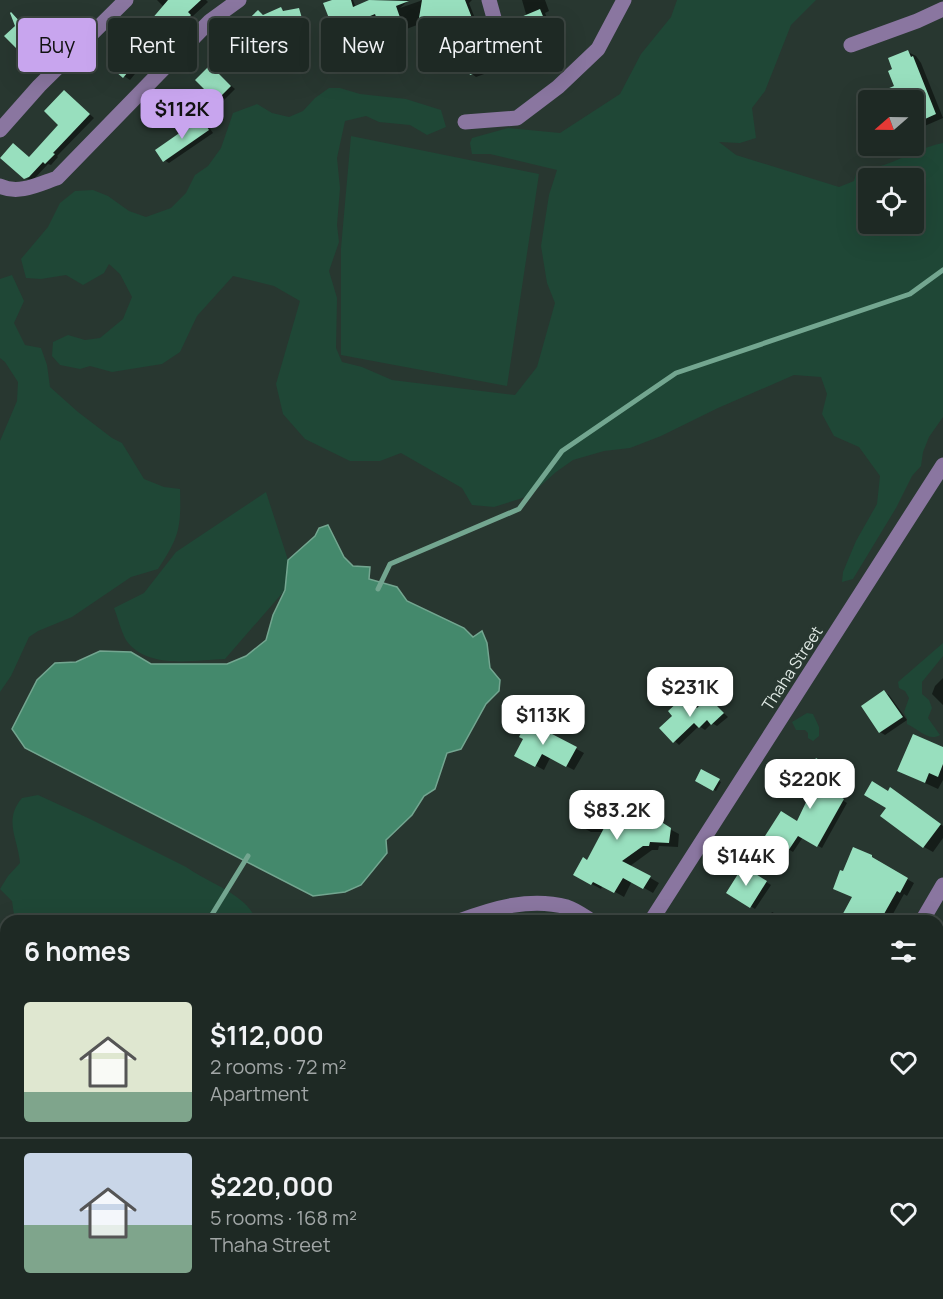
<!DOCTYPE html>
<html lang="en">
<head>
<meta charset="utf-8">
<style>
	:root { --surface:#1e2924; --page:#26312c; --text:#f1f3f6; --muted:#a1a6a6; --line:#3c4541; --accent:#c8a5ee }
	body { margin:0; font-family:Manrope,sans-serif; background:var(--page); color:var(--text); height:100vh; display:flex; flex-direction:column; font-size:22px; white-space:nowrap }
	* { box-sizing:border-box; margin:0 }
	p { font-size:20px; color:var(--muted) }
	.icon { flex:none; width:33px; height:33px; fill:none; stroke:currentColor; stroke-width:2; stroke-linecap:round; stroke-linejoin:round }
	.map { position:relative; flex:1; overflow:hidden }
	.sheet { position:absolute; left:0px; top:915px; width:944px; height:384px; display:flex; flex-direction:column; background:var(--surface); border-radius:18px 18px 0 0; box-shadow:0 6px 24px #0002,0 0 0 2px var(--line) }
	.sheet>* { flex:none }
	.guide { position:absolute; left:18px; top:18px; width:600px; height:54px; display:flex; gap:12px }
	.needle { width:39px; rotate:250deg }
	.buttons { position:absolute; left:858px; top:90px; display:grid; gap:12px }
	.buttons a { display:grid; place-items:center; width:66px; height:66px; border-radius:6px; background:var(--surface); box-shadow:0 6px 24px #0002,0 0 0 2px var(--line); font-size:30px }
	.price { position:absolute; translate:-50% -51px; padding:0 14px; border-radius:12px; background:#fff; color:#222; font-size:20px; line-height:39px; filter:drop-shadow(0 2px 3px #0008) }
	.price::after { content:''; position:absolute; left:50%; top:36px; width:18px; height:14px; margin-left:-9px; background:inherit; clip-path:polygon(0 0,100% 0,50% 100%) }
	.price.active { background:var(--accent); color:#111 }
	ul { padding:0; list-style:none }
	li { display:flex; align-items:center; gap:18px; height:150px; padding:0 24px }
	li+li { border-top:2px solid var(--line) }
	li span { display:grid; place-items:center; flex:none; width:168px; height:120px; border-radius:6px; color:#555 }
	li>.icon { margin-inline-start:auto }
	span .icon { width:72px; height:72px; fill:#fffc; stroke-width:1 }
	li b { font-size:26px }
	h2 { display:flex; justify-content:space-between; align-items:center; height:72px; padding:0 24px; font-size:26px }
	.pill { padding:0 21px; border-radius:6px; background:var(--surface); box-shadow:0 6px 24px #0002,0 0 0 2px var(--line); font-size:21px; line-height:54px }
	.pill.active { background:var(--accent); color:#111 }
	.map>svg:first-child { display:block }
	.green { fill:#1f4736; fill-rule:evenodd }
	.water { fill:#44896c; stroke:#73a690; stroke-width:1.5 }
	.shadow { fill:#0007 }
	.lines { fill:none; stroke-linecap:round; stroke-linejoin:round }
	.stream { stroke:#73a690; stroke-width:5 }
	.building { fill:#98dfbe }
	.minor { stroke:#8a76a0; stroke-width:15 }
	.labels { text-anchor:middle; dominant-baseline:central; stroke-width:6; stroke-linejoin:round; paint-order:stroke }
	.street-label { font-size:16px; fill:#e0eae5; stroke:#283730 }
</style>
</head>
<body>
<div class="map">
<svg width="943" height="1299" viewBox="0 0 943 1299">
	<rect width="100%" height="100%" fill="#283730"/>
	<path class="green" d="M677,0H816L791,25L765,91L752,108L756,138L740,143L719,142L736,155L839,187L854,181L856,174C866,169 874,168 884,165C904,158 922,147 943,143V417L929,437L923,452L921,466L912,476L896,508L853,579L842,582L843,572L856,541L877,504L880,476L859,447L834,436L822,414L827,394L821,377L794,375L718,408L661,436L630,448L604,451L573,460L556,472L529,496L494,507L472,505L462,488L401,453L380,461H350L305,439L283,414L276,384L300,301L274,286L233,276L197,316L180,352L162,364L112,372L90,366L80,369L60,365L52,356L53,342L68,335L85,340L100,338L123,319L132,297L120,274L109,264L104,273L83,285L66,275L41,279L26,278L21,259L48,227L60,203L75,191L93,190L108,196L129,211L146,217L171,208L186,193L195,175L208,166L221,148L233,113L257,104L272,113L289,117L303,111L315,98L329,88H340L360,94L406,99L441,110L446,127L427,135L410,125L379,122L366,116L345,121L337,158L340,188L337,225L339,242L329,271L337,298L336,348L342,362L362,367L392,380L515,395L537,367L555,303L547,283L541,246L549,195L557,170L490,154H472L470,143L472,138L508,128L560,133L620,94L641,54L671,17ZM868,178H914V224H868Z
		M351,136L539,174L507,386L341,355V248Z
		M12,275L24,301L14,323L25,345L41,348L47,365L50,387L78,412L112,438L122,443L144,479L164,487L180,489C181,527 180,536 158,569L131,577L72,617L38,631L29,637L11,676L0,692V441L17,401L18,382L5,362L0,358V279Z
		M266,492L288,560L285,590L225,659C194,660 147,670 126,640C121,631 118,618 114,608L144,593L176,552Z
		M943,643V656L922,682V694L929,700L932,708L928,718L940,735C929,742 918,729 907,724V719L904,712L909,698L905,691L899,688L898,682Z
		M807,713L813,714L819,727V736L813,741L808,738V733L805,730H796L792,722Z
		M38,795L88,818L186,867C204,880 226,887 243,902C249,907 254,915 258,921H15L12,901L0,889L8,876L20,863C18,839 3,820 22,798Z
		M6,958V1195L0,1200V959Z"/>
	<path class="water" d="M328,525L344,557L353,566L370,567L369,579L397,587L407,601L464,628L473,637L482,631L487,643L490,668L500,680L499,691L486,704L461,749L447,753L435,789L424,796L412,815L386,840L387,853L361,885L345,892L313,896L25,748L12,729L37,680L55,663L76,662L100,651L131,652L151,664H227L246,656L266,640L273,615L285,590L288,560L315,536L319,528Z"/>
	<path class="shadow" d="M157,0H206L208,2L193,16L196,19L187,28L180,22L157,49L164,55L156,64L148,58L130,80L124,76L140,35L164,7Z
		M336,0H353L356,8L376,0H409L400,8L423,0H472L469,3L495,70L476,77L472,74L456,31L417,25L388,36L384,33L378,17L340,32L335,30Z
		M522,0H545L549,11L545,13L558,45L541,52L536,49Z
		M281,9L291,15L307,35L298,38L300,48L284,53L279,50L277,42L260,58L255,55L258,12L265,16Z
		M12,14L15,16L52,55L35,62L31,60L26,46L21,50L18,48L17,26Z
		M908,52L916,56L921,63L943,118L920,128L914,124V100H893L889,90L896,87Z
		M210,67L235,89L222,102L217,99Z
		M65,92L94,118L57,156L58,157L51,165L48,164L34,179L30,180L25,177L30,158L61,125Z
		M201,120L206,123L213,133L169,163L164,160Z
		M943,678V705L932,694L935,686Z
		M884,692L889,695L907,720L885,735L880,732Z
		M709,699L728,717L717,726L712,723L705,730L699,726L679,745L661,728L674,716L679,703L687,709L691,704L698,708Z
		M528,723L584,753L574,770L550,758L544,770L516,755L525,738Z
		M943,749V780L938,789L912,777Z
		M816,760L843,775L832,794L847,803L822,848L803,837L793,852L767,836L798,823L811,796Z
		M702,771L721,782L716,791L697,781Z
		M891,789L943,826V838L933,852L924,847L889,807Z
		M616,792L625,798V803L633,805L642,810V815L655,824L662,825L679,834L678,847L659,846L658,850H652L630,866L659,883L653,893L632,881L624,897L603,885L601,889L575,875L588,862L604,832H591L582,827Z
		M872,857L879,861L878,863L914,883L907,896L904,894L889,921H840L854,897L844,873Z
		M744,868L771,885L755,909L728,892Z
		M772,912L787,920L789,921H767Z
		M938,970L943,973V1081L938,1076Z
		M943,1174V1191L938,1187V1183Z
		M942,1214L943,1282L941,1285L938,1283V1221Z
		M10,1293H49L47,1299H8Z
		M225,1293H250L246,1299H220Z
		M344,1293H364L360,1299H354Z
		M483,1293H539L548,1299L525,1297L524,1299H486L481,1296Z
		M592,1293H614L618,1296L620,1293H647L658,1299H602Z
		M765,1293H772L783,1299H762Z
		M791,1293H858L866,1299H788Z
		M898,1293H901L910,1299H894Z
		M182,1294L190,1298L191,1299H179Z"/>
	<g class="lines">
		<path class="stream" d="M378,589L390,564L519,509L562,451L676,373L910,294L943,270
			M208,921L248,856
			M0,1128L6,1122"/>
	</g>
	<path class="building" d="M168,0H201L188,12L191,15L181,26L174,19L152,45L159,51L150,62L142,55L123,78L107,64L115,55L114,53L134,30L139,34Z
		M332,0H351L353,7L369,0L409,1L396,6L403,26L382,34L375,14L334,31L323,3Z
		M422,0H465L491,67L470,75L454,30L418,24Z
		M281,7L283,11L299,8L306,32L294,36L297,46L278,51L274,38L254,57L233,34L258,10L263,15Z
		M540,9L554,43L535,50L521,17Z
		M11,12L49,53L30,61L23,43L17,49L4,36L15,26L10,13Z
		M908,50L911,57L913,56L936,114L914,124V100H891L887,89L894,86L888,71L892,69L888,58Z
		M210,65L231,86L216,101L195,80Z
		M64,90L90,114L53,153L55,154L45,164L43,162L29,177L24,179L0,158L13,143L29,157L58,125L44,111Z
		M201,118L209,130L163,162L155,150Z
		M884,690L903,717L879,733L861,706Z
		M708,697L724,713L711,725L707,720L699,728L694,723L673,743L659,728L672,716L668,711L679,701L685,708L691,702L697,708Z
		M527,721L577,747L566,767L542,754L535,767L514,756L523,739L519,737Z
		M913,734L943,747V764L938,777L929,773L925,783L897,771Z
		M816,758L839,772L829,790L844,799L817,847L798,836L788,851L765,836L781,811L797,821L809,796L803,793L806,788L801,786Z
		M701,769L720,779L713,791L695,781Z
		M872,781L888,791L890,787L941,824L923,848L880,816L886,808L864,795Z
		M588,790L617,791V800L634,803L633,808L643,814L650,822L663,823L671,828L669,843L650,842L649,846H643L622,861L651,876L643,889L623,878L614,893L593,882L591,885L573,875L583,857L587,860L604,828H581L582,814H585Z
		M853,847L872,855V857L908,878L900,893L897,891L880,921H839L852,897L833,889L840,870L843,871Z
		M743,866L767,881L750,908L726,893Z"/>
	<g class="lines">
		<path class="minor" d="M489,0L494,18
			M851,45L917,21L943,9
			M465,122L517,118L558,87L598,49L624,0
			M0,130L39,86L126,0
			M0,186C19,195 39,184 57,178L210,21L239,0
			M459,921C494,908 530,897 567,907C576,910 584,916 592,921
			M651,921L943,465
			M922,921L943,885
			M938,1133L943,1137
			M90,1299L93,1293
			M434,1299L437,1293
			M701,1299L704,1293"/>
	</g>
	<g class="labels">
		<g class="street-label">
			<text transform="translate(792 668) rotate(-57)">Thaha Street</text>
		</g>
	</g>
</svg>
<div class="buttons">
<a><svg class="needle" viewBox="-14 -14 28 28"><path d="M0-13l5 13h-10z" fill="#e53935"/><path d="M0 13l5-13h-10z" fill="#a1a6a6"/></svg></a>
<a><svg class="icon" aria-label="locate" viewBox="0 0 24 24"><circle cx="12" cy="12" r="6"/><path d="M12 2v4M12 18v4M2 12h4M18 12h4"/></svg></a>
</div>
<b class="price active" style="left:182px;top:140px">$112K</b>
<b class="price" style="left:690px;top:718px">$231K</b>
<b class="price" style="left:543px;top:746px">$113K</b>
<b class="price" style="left:810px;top:810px">$220K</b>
<b class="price" style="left:617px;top:841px">$83.2K</b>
<b class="price" style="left:746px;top:887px">$144K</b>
<div class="guide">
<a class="pill active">Buy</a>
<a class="pill">Rent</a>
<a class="pill">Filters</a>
<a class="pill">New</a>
<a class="pill">Apartment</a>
</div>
<section class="sheet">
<h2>6 homes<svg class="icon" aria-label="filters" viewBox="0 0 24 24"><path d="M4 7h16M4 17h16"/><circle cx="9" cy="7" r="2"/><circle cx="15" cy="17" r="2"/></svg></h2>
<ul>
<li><span style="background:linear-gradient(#dfe7d0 75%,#7fa58c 0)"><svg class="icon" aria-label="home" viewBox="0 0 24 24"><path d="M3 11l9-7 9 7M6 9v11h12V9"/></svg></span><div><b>$112,000</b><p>2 rooms · 72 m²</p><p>Apartment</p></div><svg class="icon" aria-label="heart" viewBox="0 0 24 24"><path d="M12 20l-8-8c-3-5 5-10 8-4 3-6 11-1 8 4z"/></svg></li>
<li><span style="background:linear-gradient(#c9d6e8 60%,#7fa58c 0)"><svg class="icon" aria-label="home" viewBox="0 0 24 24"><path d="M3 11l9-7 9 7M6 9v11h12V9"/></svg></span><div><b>$220,000</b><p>5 rooms · 168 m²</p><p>Thaha Street</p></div><svg class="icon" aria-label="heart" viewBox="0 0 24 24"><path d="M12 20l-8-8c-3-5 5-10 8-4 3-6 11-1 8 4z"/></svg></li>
</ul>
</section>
</div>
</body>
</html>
